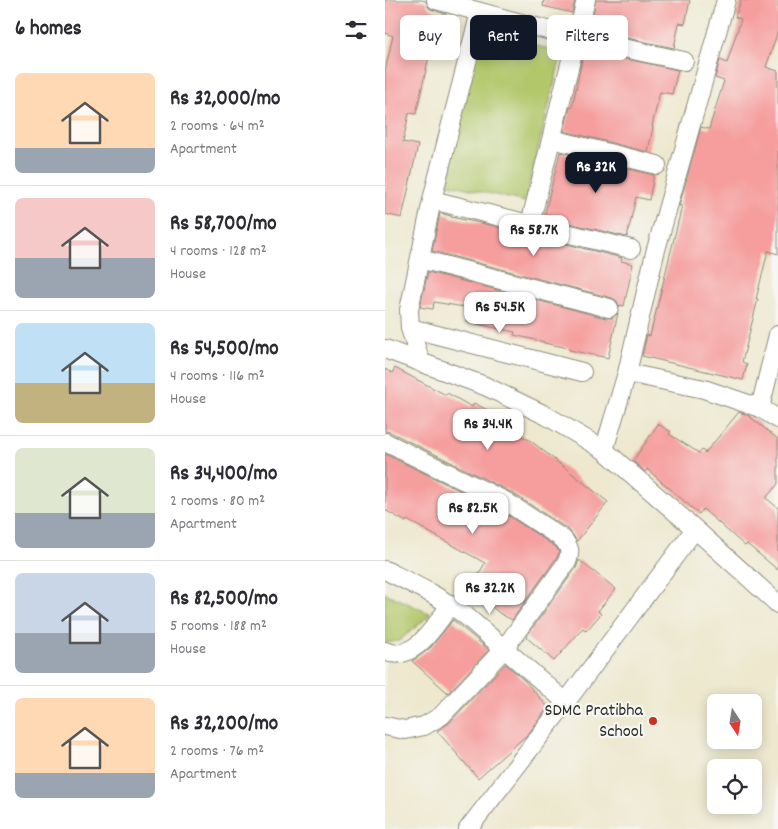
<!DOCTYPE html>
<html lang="en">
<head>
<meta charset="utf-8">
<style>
	:root { --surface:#fff; --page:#f7f7f7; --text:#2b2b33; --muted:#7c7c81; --line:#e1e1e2; --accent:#111827 }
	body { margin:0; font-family:Dekko,sans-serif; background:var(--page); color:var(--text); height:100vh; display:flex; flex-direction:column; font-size:19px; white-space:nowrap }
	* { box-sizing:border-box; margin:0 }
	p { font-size:16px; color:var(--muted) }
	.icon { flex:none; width:28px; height:28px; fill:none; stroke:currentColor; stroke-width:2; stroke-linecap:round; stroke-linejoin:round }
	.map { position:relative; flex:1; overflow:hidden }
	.details { display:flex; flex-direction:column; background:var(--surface); width:385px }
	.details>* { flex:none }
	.guide { position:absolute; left:15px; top:15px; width:302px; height:45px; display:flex; gap:10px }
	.needle { width:32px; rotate:168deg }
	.tools { position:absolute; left:322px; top:694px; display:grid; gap:10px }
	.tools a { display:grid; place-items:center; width:55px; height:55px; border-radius:8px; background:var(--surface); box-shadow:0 2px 12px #0003; font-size:25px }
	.price { position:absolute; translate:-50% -42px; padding:0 11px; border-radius:10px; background:#fff; color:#222; font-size:16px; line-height:32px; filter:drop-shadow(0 1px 2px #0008) }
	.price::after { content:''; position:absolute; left:50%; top:30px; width:15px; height:11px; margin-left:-8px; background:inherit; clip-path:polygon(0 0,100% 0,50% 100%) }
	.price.on { background:var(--accent); color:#fff }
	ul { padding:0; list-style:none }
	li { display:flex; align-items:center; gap:15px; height:125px; padding:0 15px }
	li+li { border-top:1px solid var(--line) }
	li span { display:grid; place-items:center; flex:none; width:140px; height:100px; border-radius:8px; color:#555 }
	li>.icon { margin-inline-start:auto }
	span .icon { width:60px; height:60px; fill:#fffc; stroke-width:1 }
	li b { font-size:21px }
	h2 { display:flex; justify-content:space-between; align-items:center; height:60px; padding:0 15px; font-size:21px }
	.chip { padding:0 18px; border-radius:8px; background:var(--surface); box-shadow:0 2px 12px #0003; font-size:18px; line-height:45px }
	.chip.on { background:var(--accent); color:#fff }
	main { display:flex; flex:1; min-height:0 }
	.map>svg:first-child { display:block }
	.green { fill:#b2c76b; stroke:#6e794b }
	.building { fill:#f59e9d }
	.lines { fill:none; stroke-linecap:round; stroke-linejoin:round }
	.minor-casing { stroke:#8c8a7c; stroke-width:20 }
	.minor { stroke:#fff; stroke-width:18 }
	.poi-dot { fill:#c8321e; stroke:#f6f6f2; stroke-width:2 }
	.labels { text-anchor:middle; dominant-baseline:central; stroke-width:4.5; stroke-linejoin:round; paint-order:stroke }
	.poi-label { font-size:18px; fill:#2b2b2b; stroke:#f6f6f2; text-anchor:end }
</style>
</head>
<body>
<main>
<section class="details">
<h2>6 homes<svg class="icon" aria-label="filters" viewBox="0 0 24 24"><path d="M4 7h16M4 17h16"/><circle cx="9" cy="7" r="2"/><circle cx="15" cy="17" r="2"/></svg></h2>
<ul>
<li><span style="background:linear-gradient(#ffd9b3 75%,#9aa5b1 0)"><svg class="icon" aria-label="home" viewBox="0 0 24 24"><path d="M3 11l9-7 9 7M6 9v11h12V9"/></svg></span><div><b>Rs 32,000/mo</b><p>2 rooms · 64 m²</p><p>Apartment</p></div></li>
<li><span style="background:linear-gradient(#f6c9c9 60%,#9aa5b1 0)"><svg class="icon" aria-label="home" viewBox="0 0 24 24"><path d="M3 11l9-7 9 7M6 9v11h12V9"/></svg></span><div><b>Rs 58,700/mo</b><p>4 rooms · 128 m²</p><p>House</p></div></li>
<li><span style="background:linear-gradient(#bfe0f5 60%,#c2b280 0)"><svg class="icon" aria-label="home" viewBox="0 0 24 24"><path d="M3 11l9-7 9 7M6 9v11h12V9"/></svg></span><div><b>Rs 54,500/mo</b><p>4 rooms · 116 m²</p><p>House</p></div></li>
<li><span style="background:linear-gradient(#dfe7d0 65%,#9aa5b1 0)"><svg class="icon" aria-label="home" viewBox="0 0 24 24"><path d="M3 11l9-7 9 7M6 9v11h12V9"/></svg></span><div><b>Rs 34,400/mo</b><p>2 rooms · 80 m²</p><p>Apartment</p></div></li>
<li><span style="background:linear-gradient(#c9d6e8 60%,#9aa5b1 0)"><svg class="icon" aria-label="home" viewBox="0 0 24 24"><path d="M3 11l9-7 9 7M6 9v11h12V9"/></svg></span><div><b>Rs 82,500/mo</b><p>5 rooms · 188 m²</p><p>House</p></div></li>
<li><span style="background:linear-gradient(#ffd9b3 75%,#9aa5b1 0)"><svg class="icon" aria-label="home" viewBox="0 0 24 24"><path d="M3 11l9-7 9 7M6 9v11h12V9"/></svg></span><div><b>Rs 32,200/mo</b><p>2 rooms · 76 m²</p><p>Apartment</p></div></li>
</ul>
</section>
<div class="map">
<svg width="393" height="829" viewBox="0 0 393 829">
	<rect width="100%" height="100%" fill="#f6f6f2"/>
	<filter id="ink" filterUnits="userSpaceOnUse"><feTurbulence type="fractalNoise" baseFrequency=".02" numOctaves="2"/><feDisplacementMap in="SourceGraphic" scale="10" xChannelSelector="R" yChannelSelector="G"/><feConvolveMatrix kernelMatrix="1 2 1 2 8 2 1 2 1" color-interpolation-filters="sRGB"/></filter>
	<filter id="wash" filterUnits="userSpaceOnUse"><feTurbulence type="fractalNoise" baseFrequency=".0096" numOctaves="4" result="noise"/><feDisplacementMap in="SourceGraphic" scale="20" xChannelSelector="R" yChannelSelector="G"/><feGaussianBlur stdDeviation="1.12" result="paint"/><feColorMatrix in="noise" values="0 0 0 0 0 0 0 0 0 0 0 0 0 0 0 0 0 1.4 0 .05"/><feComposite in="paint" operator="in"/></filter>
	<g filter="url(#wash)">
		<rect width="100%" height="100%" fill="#ede8ce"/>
		<path class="green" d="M93,32L177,52L140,202L56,182Z
			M0,593L46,614L14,641L0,643Z"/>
		<g id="blocks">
			<path class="building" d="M0,0H36L41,1L44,8L48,10L61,14L55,44L47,43L31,114L24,113L18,142L33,145L17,218L0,214V71L8,36L0,33Z
				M159,0H190L187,13L158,6Z
				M211,0H305L300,24L294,23L289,48L204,30Z
				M356,0H393V31L381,67L393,71V254L383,251L371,299H373L357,362L362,364L358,380L257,356L262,335L265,336L297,206H294L316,127L324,129L339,81L330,78L335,60L342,63L356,19L350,17Z
				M199,50L293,70L287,94L275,92L267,126L268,127L263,152L179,131L185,107L187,108Z
				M175,152L269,175L264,200L251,197L242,237L159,217Z
				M55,213L66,216V217L105,225L237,258L236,261L248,264L239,306L235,305L234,307L232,301L227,298L47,251Z
				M43,272L221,318H227L233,313L223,358L184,350V348L159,343V342L129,335L130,332L82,322L85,308L49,302L48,309L35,307Z
				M10,368L61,395L62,393L87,407L89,403L108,413L105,418L146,441L223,502L192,541L184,530L126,492L5,432L0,431V369L7,373Z
				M354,412L364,416L393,439V484L381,498L393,508V570L362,544L360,546L318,509L314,514L262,469L260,472L248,461L273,424L286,432L284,434L314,453L317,450L320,453Z
				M0,454L115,510L171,547L174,552L172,557L127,620L114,613L86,588L100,563L22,520L21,522L0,510Z
				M194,560L231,589L213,611L216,614L201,631L198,628L169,661L141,637L191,568Z
				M68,620L104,650L63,693L27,661L36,655L46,647Z
				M120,664L139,680L163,707L144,733L93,778L52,731L64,723Z"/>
		</g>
	</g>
	<g filter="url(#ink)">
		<use href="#blocks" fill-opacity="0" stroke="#8c8a7c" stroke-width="1"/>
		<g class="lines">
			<g class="minor-casing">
				<path id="minor" d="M51,0L192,38L299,61
					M95,12L67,120L47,200L246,249
					M167,139L272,165
					M145,224L201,0
					M35,259L224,308
					M25,328L197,372
					M0,349L100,386L162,416L219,450L310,529L393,604
					M36,363L25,328L24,310L47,200
					M242,373L319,389L375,408L393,419
					M375,408L393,335
					M0,442L120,501L178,539C185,548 186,551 182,562L119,649L56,716L39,726L20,730L0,726
					M219,450L242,373L270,253L341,0
					M0,570C28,584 56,597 81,616L181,702
					M0,651C29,664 51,624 66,604
					M83,829L181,702L310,529"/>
			</g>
			<use href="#minor" class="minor"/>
		</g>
	</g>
	<circle class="poi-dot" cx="268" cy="721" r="5"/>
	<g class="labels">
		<g class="poi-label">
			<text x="258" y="711">SDMC Pratibha<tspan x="258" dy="21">School</tspan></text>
		</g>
	</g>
</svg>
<div class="tools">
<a><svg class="needle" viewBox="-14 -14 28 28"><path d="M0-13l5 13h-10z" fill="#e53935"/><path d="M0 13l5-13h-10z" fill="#7c7c81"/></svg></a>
<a><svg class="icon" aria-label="locate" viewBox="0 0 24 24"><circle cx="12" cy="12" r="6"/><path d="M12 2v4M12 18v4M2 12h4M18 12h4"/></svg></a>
</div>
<b class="price on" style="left:211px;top:194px">Rs 32K</b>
<b class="price" style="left:149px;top:257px">Rs 58.7K</b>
<b class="price" style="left:115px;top:334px">Rs 54.5K</b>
<b class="price" style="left:103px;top:451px">Rs 34.4K</b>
<b class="price" style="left:88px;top:535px">Rs 82.5K</b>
<b class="price" style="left:105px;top:615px">Rs 32.2K</b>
<div class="guide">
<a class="chip">Buy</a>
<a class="chip on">Rent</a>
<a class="chip">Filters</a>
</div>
</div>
</main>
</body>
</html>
